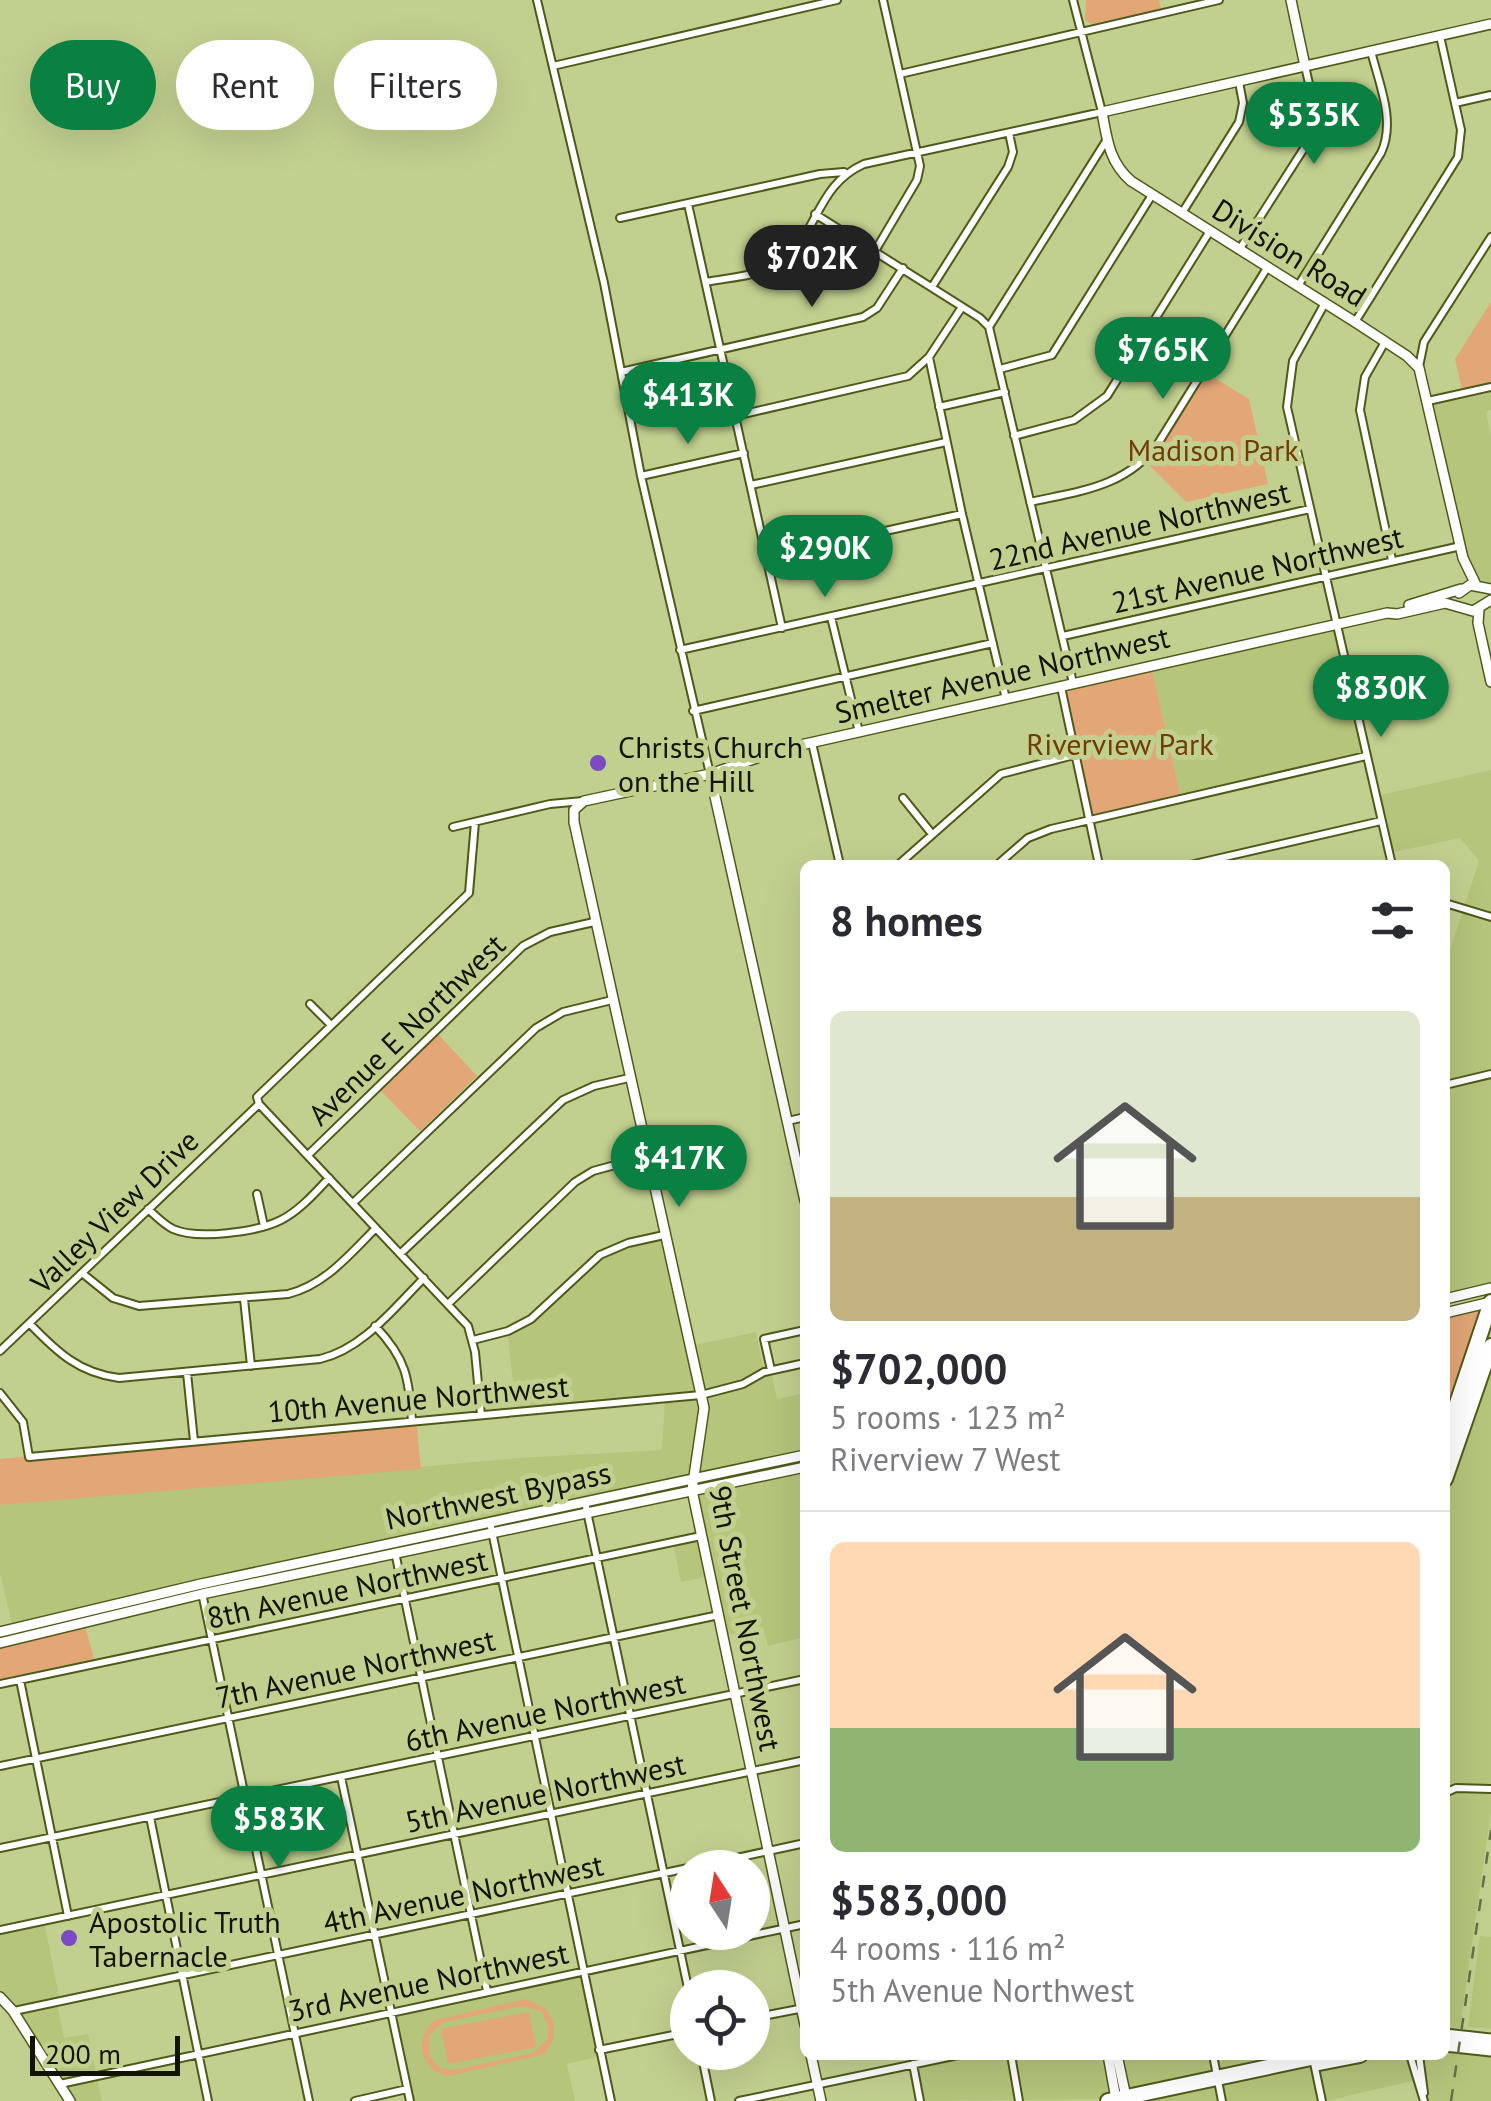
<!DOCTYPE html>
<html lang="en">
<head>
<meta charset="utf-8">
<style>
	:root { --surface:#fff; --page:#f7f7f7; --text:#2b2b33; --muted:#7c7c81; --line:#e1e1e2; --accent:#0b8043 }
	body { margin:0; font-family:"PT Sans",sans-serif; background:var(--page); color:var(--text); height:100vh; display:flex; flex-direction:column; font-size:38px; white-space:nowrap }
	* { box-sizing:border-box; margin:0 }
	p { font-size:32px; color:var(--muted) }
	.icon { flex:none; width:55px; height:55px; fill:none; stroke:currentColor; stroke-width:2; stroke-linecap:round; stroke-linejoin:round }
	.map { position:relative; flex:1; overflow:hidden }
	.side { position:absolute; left:800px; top:860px; width:650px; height:1200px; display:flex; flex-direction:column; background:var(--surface); border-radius:15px; box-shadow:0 10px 40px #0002 }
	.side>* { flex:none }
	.guide { position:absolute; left:30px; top:40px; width:620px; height:90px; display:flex; gap:20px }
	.needle { width:65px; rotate:348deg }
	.controls { position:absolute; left:670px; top:1850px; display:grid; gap:20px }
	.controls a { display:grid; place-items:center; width:100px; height:100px; border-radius:50%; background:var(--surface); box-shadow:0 10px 40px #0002; font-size:50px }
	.scale { position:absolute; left:30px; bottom:25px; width:150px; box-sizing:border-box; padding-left:10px; border:5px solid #101400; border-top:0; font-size:28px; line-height:35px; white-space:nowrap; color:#101400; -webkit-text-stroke:8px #c2d08f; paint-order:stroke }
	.price { position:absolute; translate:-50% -85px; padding:0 22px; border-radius:35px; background:var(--accent); color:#fff; font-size:32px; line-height:65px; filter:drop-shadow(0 2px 5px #0008) }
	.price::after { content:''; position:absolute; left:50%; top:60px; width:30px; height:22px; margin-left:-15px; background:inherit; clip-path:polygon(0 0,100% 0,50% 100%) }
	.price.active { background:#222; color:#fff }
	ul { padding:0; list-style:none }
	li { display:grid; align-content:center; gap:20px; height:530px; padding:0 30px }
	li+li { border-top:2px solid var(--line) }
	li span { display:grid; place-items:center; height:310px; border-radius:15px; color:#555 }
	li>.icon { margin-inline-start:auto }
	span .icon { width:180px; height:180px; fill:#fffc; stroke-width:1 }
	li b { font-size:42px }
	h2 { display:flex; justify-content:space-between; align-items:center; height:120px; padding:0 30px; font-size:42px }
	.chip { padding:0 35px; border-radius:45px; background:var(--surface); box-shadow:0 10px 40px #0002; font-size:35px; line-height:90px }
	.chip.active { background:var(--accent); color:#fff }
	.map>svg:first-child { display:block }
	.built { fill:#b5c57b }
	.green { fill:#e3a676; fill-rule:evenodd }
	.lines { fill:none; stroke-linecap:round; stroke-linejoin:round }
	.street-casing { stroke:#4f5a1a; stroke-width:10 }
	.secondary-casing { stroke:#4f5a1a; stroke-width:12 }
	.primary-casing { stroke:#4f5a1a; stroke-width:15 }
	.highway-casing { stroke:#4f5a1a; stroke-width:18 }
	.street { stroke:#fff; stroke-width:6 }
	.secondary { stroke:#fff; stroke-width:9 }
	.primary { stroke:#fff; stroke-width:11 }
	.highway { stroke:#fff; stroke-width:14 }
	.rail { stroke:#677046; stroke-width:2.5; stroke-dasharray:12 12; stroke-linecap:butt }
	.poi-dot { fill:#7a4bc3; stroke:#c2d08f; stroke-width:4 }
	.labels { text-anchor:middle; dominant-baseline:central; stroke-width:10; stroke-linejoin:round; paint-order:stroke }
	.street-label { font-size:30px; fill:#101400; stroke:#c2d08f }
	.park-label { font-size:30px; fill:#713c04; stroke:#c2d08f }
	.poi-label { font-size:30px; fill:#101400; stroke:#c2d08f; text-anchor:start }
</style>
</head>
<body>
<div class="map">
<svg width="1491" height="2101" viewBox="0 0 1491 2101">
	<rect width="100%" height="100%" fill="#c2d08f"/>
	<path class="built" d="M1491,387V410L1486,412L1491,437V589H1481L1470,575L1428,401Z
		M1336,624L1366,756L1181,798L1151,666Z
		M1491,770V1288L1445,1299V965L1479,861L1460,838L1389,853L1376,796Z
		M664,1235L690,1346L756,1332L764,1372L771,1371L777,1399L805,1393V1455L13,1629L0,1573V1505L518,1458L662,1450L665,1399L516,1412L508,1336V1331L531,1319L600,1255Z
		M1491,1346V1811L1460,2028L1445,2027V1479Z
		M805,1467V1637L768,1646L763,1627L723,1636L710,1576L681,1582L673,1542L702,1536L692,1490Z
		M44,1921L60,2001L57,2003L64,2038L88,2034L102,2101H70L0,1997V1930Z
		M1480,1936L1491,1937V2029L1468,2027Z
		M583,1971L601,2056L567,2064L575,2101H410L391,2011Z
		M1445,2045L1491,2050V2101H1429L1419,2055H1445Z
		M958,2055H1108L1116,2099L920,2101L913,2064Z
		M1117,2055H1325L1126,2097Z
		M1360,2055H1410L1416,2080L1326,2101H1148Z"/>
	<path class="green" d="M1086,0H1159L1161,9L1091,24L1085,20Z
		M1491,302V383L1462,389L1455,359Z
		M1208,374L1249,399L1268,484L1186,502L1148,464Z
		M1151,666L1181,798L1088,819L1061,687Z
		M438,1034L477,1076L420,1131L380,1090Z
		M1491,1302L1445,1438V1313Z
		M416,1420L421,1469L0,1505V1459Z
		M84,1622L94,1659L0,1679V1644Z
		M526,1999L546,2009L553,2021L554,2038L545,2054L449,2076C420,2071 413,2038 435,2020ZM522,2006L541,2011L548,2024V2039L533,2053L454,2070L440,2068L429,2056V2035L444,2022Z
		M529,2012L536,2047L448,2064L441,2029Z"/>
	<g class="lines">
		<g class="street-casing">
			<path id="street" d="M537,0L604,283L641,476L710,774
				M553,66L837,0
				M900,74L1219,0
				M1455,103L1491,95
				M688,204L782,628
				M1182,213L1239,122L1243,103L1239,82
				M815,214L980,318L989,327L1073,683
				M620,218L820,174L844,172
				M1239,250L1310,139L1315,124V110L1305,66
				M875,251L917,180L920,166L883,0
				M706,282C730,277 769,276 787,258C819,227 819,184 864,164L1102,112L1073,0
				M1298,286L1381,153C1396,121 1379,84 1371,51
				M932,287L1008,167L1013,152L1009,133
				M1325,303L1293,361L1287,407L1392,865
				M1355,322L1458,157L1461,130L1440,36
				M989,327L1106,141
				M1385,342L1365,377L1360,410L1392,560
				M929,357L962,514L1006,699
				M1419,367L1424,342L1491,237
				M1000,369L1052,355L1152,195
				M621,372L863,317L877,308L903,268
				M1428,401L1491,387
				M939,407L1005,392
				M735,416L908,376L929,357L962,307
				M1014,436L1074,420L1107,396L1210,231
				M641,476L744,453
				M751,485L946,442
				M1030,502C1080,491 1127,487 1159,442L1267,268
				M768,557L962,514
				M831,617L859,732
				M1063,636L1461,546
				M680,650L1310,509
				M1061,687L1099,865
				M693,711L993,643
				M812,743L840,865
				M903,798L932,834
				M475,822L469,893L257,1097L259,1104L468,1326L475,1352L481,1415
				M453,827L550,804L583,801
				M898,865L1001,774L1074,755
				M997,865L1028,838L1051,829L1366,756
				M1190,865L1381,821
				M1445,903L1491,917
				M310,1004L331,1025
				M1445,1085L1491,1074
				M788,1121L805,1117
				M308,1155L523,946L550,932L594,922
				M257,1194L264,1226
				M353,1203L536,1028L563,1012L612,1000
				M148,1209C156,1216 163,1224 173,1229C198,1240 257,1232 281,1220C299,1211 315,1193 329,1178
				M401,1253L563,1100L594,1086L629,1078
				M82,1273L113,1298L139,1306L288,1294C325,1285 350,1254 376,1228
				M244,1299L251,1366
				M449,1303L575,1182L593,1171L648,1156
				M30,1324C57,1352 79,1373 119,1378L320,1359C363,1349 394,1308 424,1278
				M375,1326C406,1358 409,1378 412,1421
				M473,1340L508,1331L531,1319L600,1255L628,1243L664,1235
				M0,1351L259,1104
				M771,1370L764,1339L805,1330
				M187,1373L194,1441
				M0,1393L23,1422L29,1457L701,1395L743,1384L764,1372L805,1363
				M585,1502L688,1988
				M490,1522L611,2101
				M395,1552L487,1991
				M202,1593L309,2101
				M20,1680L68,1916
				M0,1684L701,1536
				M0,1766L719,1615
				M341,1777L410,2101
				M1445,1793L1456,1788L1491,1789
				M150,1817L208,2101
				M0,1848L805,1679
				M691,1868L805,1843
				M0,1930L805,1760
				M14,2011L688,1868
				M752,2018L804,2008
				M599,2050L688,2032
				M701,2052L711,2101
				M1011,2055L1019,2101
				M1213,2055L1222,2101
				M1410,2055L1424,2101
				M1419,2055L1424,2093
				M1314,2063L1322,2101
				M913,2064L920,2101
				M60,2084L805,1924
				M355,2101L407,2089
				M739,2101L958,2055"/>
		</g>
		<g class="secondary-casing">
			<path id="secondary" d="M1291,0L1305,66
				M1476,585L1463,558L1419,368L1407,356L1355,322L1131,181C1109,162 1107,139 1102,112L1491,24
				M1459,593L1470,585L1491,589
				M1409,605L1461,589
				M1479,609L1478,623L1491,682
				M710,774L805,1201
				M1445,1299L1491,1288
				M1445,1313L1491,1302
				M0,1632L201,1584L805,1455
				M0,1643L202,1594L805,1467
				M0,1997L13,2011L70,2101
				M805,2025L692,1490L704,1408L574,822V810L584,801L710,774L783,749L1387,613L1397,614L1445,603L1473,611L1491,600
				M811,2055L821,2101
				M1108,2055L1116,2099
				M1117,2055L1126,2097"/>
		</g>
		<g class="primary-casing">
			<path id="primary" d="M1445,2035L1491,2040
				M1445,2045L1491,2050"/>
		</g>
		<g class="highway-casing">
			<path id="highway" d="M1445,1439L1491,1302
				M1445,1479L1491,1346
				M1319,2063L1360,2055
				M1108,2101L1325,2055"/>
		</g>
		<use href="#street" class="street"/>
		<use href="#secondary" class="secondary"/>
		<use href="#primary" class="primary"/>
		<use href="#highway" class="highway"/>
		<path class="rail" d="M1451,2101L1491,1830"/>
	</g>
	<g class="poi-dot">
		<circle cx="598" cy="763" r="10"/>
		<circle cx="69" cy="1938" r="10"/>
	</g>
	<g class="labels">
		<g class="street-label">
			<text transform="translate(1290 252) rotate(32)">Division Road</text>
			<text transform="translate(1139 525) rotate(-13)">22nd Avenue Northwest</text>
			<text transform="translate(1257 569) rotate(-13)">21st Avenue Northwest</text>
			<text transform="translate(1002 674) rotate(-13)">Smelter Avenue Northwest</text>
			<text transform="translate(406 1029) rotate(-44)">Avenue E Northwest</text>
			<text transform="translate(114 1211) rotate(-44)">Valley View Drive</text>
			<text transform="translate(418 1398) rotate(-5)">10th Avenue Northwest</text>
			<text transform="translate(498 1495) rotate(-12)">Northwest Bypass</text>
			<text transform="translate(347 1588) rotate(-12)">8th Avenue Northwest</text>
			<text transform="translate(746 1618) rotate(79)">9th Street Northwest</text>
			<text transform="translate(355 1668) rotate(-12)">7th Avenue Northwest</text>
			<text transform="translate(545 1711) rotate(-12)">6th Avenue Northwest</text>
			<text transform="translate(545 1792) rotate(-12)">5th Avenue Northwest</text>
			<text transform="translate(463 1893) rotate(-12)">4th Avenue Northwest</text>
			<text transform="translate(428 1981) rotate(-12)">3rd Avenue Northwest</text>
		</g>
		<g class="park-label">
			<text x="1213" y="449">Madison Park</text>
			<text x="1120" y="743">Riverview Park</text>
		</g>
		<g class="poi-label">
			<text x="618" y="746">Christs Church<tspan x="618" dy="34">on the Hill</tspan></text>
			<text x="89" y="1921">Apostolic Truth<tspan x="89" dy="34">Tabernacle</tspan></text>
		</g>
	</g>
</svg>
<div class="controls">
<a><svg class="needle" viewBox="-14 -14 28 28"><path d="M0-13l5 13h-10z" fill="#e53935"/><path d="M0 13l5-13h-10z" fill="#7c7c81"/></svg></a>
<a><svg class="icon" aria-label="locate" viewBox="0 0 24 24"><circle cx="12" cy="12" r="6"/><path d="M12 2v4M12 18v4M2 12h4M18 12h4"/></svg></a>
</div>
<div class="scale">200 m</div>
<b class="price" style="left:1314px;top:167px">$535K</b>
<b class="price active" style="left:812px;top:310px">$702K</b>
<b class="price" style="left:1163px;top:402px">$765K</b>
<b class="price" style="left:688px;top:447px">$413K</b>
<b class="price" style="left:825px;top:600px">$290K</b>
<b class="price" style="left:1381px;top:740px">$830K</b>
<b class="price" style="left:679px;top:1210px">$417K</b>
<b class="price" style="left:279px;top:1871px">$583K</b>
<div class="guide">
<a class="chip active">Buy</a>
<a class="chip">Rent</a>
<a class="chip">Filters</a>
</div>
<section class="side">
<h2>8 homes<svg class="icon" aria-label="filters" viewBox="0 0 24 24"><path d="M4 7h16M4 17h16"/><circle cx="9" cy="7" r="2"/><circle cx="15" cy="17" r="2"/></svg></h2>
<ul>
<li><span style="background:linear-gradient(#dfe7d0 60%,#c2b280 0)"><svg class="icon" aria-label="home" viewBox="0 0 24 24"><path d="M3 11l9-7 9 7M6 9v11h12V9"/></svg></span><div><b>$702,000</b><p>5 rooms · 123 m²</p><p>Riverview 7 West</p></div></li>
<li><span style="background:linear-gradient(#ffd9b3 60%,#8fb573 0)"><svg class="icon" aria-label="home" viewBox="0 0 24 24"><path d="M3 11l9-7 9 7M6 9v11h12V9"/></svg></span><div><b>$583,000</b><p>4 rooms · 116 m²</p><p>5th Avenue Northwest</p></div></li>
</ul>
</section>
</div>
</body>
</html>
